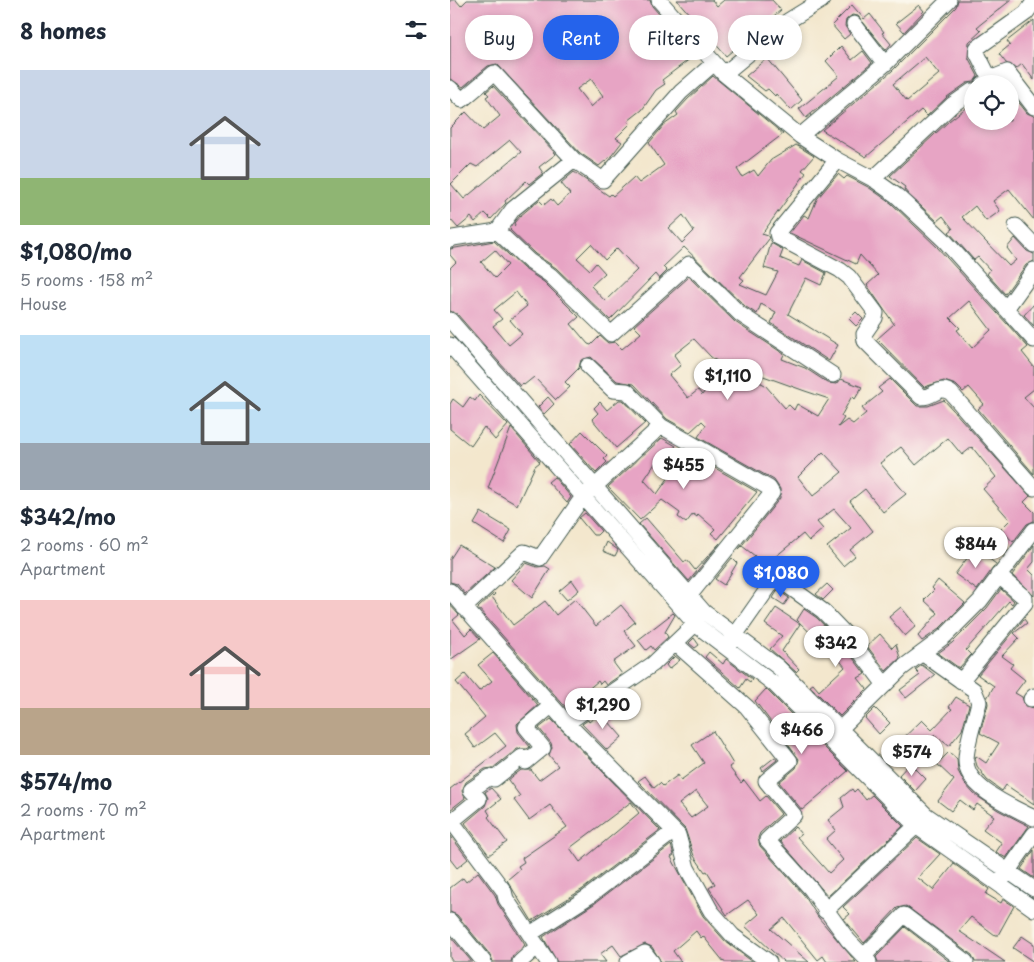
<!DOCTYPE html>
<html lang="en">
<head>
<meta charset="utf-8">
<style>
	:root { --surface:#fff; --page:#f6f6f7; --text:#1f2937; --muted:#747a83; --accent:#2563eb }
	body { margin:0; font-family:"Playpen Sans",sans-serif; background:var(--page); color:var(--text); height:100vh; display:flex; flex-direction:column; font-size:19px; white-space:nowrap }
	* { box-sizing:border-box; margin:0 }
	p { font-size:16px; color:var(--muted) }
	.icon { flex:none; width:28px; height:28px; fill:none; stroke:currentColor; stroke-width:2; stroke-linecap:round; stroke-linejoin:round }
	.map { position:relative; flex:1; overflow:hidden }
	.panel { display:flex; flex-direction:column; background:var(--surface); width:450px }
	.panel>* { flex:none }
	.guide { position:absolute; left:15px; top:15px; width:475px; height:45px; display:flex; gap:10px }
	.controls { position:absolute; left:514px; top:75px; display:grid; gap:10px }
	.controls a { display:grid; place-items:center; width:55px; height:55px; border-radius:50%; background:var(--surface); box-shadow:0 2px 8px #0003; font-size:25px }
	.price { position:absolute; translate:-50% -42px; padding:0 11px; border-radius:18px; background:#fff; color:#222; font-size:16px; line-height:32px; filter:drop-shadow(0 1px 2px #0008) }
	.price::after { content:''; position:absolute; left:50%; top:30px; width:15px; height:11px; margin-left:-8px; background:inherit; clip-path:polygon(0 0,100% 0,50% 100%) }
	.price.selected { background:var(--accent); color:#fff }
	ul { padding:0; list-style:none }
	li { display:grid; align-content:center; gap:10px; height:265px; padding:0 20px }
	li span { display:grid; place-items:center; height:155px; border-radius:0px; color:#555 }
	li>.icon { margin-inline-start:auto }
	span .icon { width:90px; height:90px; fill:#fffc; stroke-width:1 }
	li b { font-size:21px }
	h2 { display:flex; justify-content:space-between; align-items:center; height:60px; padding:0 20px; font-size:21px }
	.tag { padding:0 18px; border-radius:22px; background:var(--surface); box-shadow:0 2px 8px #0003; font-size:18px; line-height:45px }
	.tag.selected { background:var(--accent); color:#fff }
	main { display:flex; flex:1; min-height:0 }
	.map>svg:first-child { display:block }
	.building { fill:#e7a4c4; fill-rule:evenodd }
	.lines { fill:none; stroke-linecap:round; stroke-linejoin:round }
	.minor-casing { stroke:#3f564b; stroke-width:17 }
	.minor { stroke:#fff; stroke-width:15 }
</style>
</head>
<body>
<main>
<section class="panel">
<h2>8 homes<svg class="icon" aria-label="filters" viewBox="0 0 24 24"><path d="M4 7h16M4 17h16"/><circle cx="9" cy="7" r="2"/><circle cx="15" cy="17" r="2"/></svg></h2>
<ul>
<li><span style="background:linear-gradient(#c9d6e8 70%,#8fb573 0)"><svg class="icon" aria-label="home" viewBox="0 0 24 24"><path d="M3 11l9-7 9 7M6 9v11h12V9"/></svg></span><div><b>$1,080/mo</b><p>5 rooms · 158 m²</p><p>House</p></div></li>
<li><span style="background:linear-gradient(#bfe0f5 70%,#9aa5b1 0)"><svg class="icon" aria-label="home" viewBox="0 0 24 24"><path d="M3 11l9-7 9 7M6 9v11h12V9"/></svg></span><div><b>$342/mo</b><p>2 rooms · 60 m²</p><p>Apartment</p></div></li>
<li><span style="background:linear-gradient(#f6c9c9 70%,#b9a48a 0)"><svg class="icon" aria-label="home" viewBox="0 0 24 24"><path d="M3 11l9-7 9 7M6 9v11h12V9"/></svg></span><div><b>$574/mo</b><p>2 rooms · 70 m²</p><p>Apartment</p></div></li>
</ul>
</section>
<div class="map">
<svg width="584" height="962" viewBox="0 0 584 962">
	<rect width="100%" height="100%" fill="#fbf7ec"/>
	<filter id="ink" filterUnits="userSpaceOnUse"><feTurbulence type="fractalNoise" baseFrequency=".02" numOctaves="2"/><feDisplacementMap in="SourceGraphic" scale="10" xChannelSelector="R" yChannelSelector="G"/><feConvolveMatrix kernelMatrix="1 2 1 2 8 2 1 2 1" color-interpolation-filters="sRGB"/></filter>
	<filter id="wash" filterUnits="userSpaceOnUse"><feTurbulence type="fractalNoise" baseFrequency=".0096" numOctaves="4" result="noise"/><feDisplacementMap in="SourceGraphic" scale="20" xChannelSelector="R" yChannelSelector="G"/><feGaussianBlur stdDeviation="1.12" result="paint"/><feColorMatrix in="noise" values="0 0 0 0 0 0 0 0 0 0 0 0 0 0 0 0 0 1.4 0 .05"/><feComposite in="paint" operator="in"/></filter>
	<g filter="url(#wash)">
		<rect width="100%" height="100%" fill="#f3e7cd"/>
		<g id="blocks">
			<path class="building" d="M0,0H6L11,6L17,0H200L202,6L245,55L212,80L215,84L206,90L192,110L178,121L180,124L166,138L172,142L162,155L149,166L130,153L47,64L38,66L13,87L0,79ZM141,79L153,96L141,107L127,89Z
				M227,0H262L267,6L274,0H322L331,10L276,56Z
				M508,0H561L527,27L531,31L519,42L518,57L528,76L524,82L517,83L497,97L477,116L471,110L416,157L372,130L442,71L506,7ZM475,57L489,74L457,101L443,84Z
				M402,5L414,19L420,14L434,32L432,33L441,44L436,50L408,16L402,15L396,20L395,26L400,34L394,39L382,25Z
				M469,5L474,11L454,32L446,23Z
				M584,20V80L572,64L566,69L556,63L549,54L560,45L557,41Z
				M391,46L402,60L413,51L422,63L356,118L349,109L389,76L376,61Z
				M317,58L352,100L341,110L326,94L325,96L318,89L315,91L296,76Z
				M263,76L333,134L287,169L292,177L304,170L308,176L321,160L346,145L364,156L352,170L356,173L312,234L318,236L319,239L290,277L294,280L290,284L316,295L328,272L314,268L321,243L333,250L330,258L349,266L352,260L376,273L371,285L356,278L338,314L388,345L379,361L321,323L326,312L311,304L307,314L296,307L234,247L213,267L217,271L209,279L205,274L160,320L106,268L85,254L60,230L65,225L64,223L70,216L89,200L94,205L101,199L107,206L120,194L111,183L124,172L159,196L161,194L163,196L184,177L189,183L214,165L199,143L214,125L228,115L226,112L238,99ZM233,215L244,231L232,243L219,228ZM141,244L155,260L167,248L187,270L155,301L141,286L155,273L146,263L140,270L127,258Z
				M43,86L106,154L89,167L93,173L79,184L76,181L55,201L56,203L41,219L35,213L25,222L21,217L8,228L0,219V128L16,112L33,130L50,116L36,97L39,95L36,92ZM60,140L71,152L14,199L1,184L21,164L27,167Z
				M560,91L577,113L584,116V220L559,189L543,201L550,211L536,221L525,206L512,217L559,266L566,260L557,248L565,238L577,251L584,254V261L576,265L555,294L537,274L540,270L528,257L524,260L499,232L503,229L493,216L487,221L458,194L454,189L455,187L440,176L499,121L522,103V121H560Z
				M388,174L394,179L397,176L418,187L441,203L487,247L578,347L572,352L584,367V389L574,397L584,408V474L528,409L534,404L519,387L513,392L506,385L494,381L474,387L427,339L444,324L417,285L428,275L410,255L406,264L340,233L354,215L359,218L367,199ZM519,301L541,330L522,348L507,330L510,328L500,318Z
				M44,241L73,268L94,282L129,317L121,324L138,344L141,345L150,336L158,343L165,342L172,349L191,333L184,326L239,277L285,322L334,354L332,359L355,368L378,383L387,384L391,379L412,387L405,399L402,396L391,416L394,418L388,427L397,420L403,424L416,413L412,408L432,392L428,388L440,379L467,406H478L494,400L580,496L574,502L584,512V521L577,524L563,542L551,529L560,520L533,489L546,477L522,447L512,455L498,438L466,465L451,447L430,463L456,494L433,512L415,489L400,501L423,531L400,550L405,556L393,566L377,547L401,528L384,509L367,522L373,529L359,541L353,534L325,557L341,568L352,557L362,569L352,584L330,571L319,572L312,580L294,570L305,556L292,546L289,549L330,498V489L324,480L248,437L256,425L252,421L240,432L217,419L184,384L167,381L141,357L131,360L129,368L115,382L120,387L106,400L84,377L74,385L72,383L70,386L7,314L0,311V268L6,262L0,255V249ZM45,250L58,265L45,278L31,262ZM66,292L77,306L60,320L72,334L59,345L43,326L52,319L44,310ZM244,339L261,357L274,366L252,395L248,390L238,398L219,375L231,365L224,355ZM305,373L355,391L379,399L368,416L347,404L344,410L339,405L335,408L315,385L302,378ZM373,452L392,472L363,496L348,477Z
				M584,304V326L574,315Z
				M406,312L413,319L406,326L399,319Z
				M29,395L58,425L45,440L34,427L21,446L0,429V404L3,399L13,407L20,397L25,401Z
				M98,397L104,404L94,414L88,407Z
				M169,400H173L195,423L166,448L142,419L148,413L144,408L150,402L157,410Z
				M61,428L90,462L85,466L67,505L38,488Z
				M132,431L157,456L154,459L157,462L146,473L120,444Z
				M212,438L226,446L210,461L208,459L194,480L207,494L237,452L307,492L268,539L261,533L265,529L248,514L247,517L243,514L236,523L228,517L230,513L212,500L190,520L158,487Z
				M104,477L121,497L117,503L98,482Z
				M31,512L61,530L54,543L24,524Z
				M135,513L151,531L147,535H143L129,518Z
				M196,518L234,562L237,560L245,570L270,543L239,581L189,524Z
				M157,542L168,550L165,556L153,551Z
				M9,545L45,567L15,594L7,584L0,582V559Z
				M584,545V562L578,569L584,575V596L562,575Z
				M525,548L546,564L527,590L505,574Z
				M282,558L287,563L274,585L265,579Z
				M76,563L87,567L95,566L100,569L82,598L61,580Z
				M122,580L129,590L117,600L109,591Z
				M488,580L515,603L489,629L472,641L468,636L488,613L474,600L484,590L482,588Z
				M377,584L383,590L373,600L366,594Z
				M551,589L564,601L562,604L559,601L516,650L521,655L509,668L488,653L502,643L537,608Z
				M328,590L339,598L334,605L323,598Z
				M44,593L45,594L42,597L63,625L95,601L106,615L125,599L146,626L171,605L185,622L174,631L186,646L163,662L172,674L156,685L153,681L150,684L148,681L124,701L127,705L119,711L28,608Z
				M0,605L9,615L3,620L15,635L21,629L30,639L0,660Z
				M451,607L466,626L455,636L439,617Z
				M326,608L350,624L332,651L349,669L346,672L320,649L332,636L315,624Z
				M354,609L367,618L394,646L415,674L408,678L417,689L390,716L360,686L363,684L369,691L395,667L384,653L382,654L347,620Z
				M223,613L225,615L215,632L218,637L204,650L201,646L196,650L188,640Z
				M574,619L577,623L564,633L569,638L552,656L563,664L560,668L575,680L565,693L572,697L575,706L584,708V804L556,785L552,791L537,780L527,766L525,759L526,756L536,763L549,743L530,733L538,704L537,698L544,686L528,675Z
				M430,634L442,648L446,644L450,658L436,671L417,646Z
				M244,638L249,645L245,648L239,643Z
				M259,652L273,664L276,659L302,679L300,682L296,679L290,688L255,657Z
				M43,653L88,705L67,724L68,732L80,747L77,749H67L43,768L35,769L16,782L12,791L15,798L0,810V789L56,746L45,733L25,748L15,734L35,717L6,682L15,674L29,691L42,681L28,665Z
				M225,656L230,660L219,669L216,665Z
				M472,665L485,675L456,698L450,690L470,675L465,670Z
				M316,689L398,771L352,810L329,782L346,768L349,759L305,701Z
				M506,697L519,705L512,730L499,746L485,735L457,763L443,748L472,720L482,730L502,709L499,707Z
				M425,708L440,723L429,734L415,718Z
				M155,709L162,719L159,722L172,737L157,750L132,724L138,720L139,722Z
				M101,719L210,830L133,889L82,921L57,880L70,869L68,866L74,862L72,858L117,827L100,805L79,820L64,800L70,796L58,780L71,770H81L89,780L108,766L99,755L102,747L101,743L89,728ZM181,802L189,813L130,862L120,848Z
				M263,731L283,764L279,767L291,783L294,780L310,801L316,796L331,814L310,833L308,838L310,846L354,895L368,917L406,962H377L373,956L368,960L334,918L321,929L359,962H334L295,926L309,914L298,900L277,915L259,888L265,884L257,871L255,872L244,856L235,829L188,781L195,776L204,788L210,783L213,786L228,775L231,780L254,763L242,745ZM246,791L258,806L241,818L229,804Z
				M499,752L507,759L508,771L515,784L524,794L548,810L579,826L556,858L546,852L552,843L533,829L544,816L527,804L523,810L510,800L501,811L488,801L504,780L487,764Z
				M325,757L327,760L313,771L311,768Z
				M460,763L476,779L465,791L449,775Z
				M41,788L51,799L37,810L40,815L38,817L57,842L39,855L15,823L35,806L38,798L35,792Z
				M402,789L404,792L407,789L416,800L422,795L453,826L378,896L330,841L345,827L351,834L347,837L379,873L393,860L376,839L386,830L378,820L394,807L391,798Z
				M0,835L18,859L7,868L0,859Z
				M467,838L490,854L468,878L483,890L504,864L539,889L536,894L551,903L553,899L564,906L548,935H545L521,917L509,931L555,962H525L522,955L456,906L447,908L414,943L394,919L400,914L393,907Z
				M221,845L224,855L221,857L253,916L276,942L303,962H274L253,936L251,938L246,931L223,951L231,962H211L202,947L195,944L171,956L163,945L150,954L156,962H107L93,937L144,904Z
				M584,850V878L571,869Z
				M28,872L45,895L48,904L75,945L63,955L61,962H43L41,956L7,915L0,912V888L13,878L16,882Z
				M455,927L500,962H428L426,957Z
				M0,936L22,962H3L0,958Z
				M572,936L584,944V962L563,948Z"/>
		</g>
	</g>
	<g filter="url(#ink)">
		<use href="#blocks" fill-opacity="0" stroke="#3f564b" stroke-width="1"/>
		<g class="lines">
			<g class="minor-casing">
				<path id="minor" d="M209,0L274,74L350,136L387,160L423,179L447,196L494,240L584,340
					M404,24L435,64
					M274,74L338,21L372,0
					M540,79L557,72L584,107
					M533,84L540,79L527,53V48L576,13L584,2
					M0,88L12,100L44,73L124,160L63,209L47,231L3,238L0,240
					M350,136L435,64L499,0
					M124,160L153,180L231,92L263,64
					M387,160L327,233L328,237L390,270L399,277L426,313L425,318L414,334L415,341L471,397C483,398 489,384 501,393L584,488
					M423,179L502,105L522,91
					M566,226L584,245
					M47,231L79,261L100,275L161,334L239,264L290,314L383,375
					M556,309L584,270
					M0,320L254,612L328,667L476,815L584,889
					M0,345L245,624L324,684L466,826L584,909
					M138,366L163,390L177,391L211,426
					M0,591L117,723L228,835L237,868L261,911L283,936L319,962
					M14,608L74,552L90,558L132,498L211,426L319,488L322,493L239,596
					M225,643L297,707L340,761L316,781L344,815L317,840L361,889L398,940L419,962
					M279,644L321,584L324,580H330L373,611L401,640L435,685
					M472,653L524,690L529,702C525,720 517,740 516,759C514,788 563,807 584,818
					M511,681L575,603V598L548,575
					M581,699L584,696
					M117,723L203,664L245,624
					M384,735L452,668L495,636L530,601L584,530
					M0,819L54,891L56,899L98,962
					M2,821L29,799L21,790L40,777L44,779L72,757L76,762L93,748L76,727L101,706
					M553,878L584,834
					M375,911L466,826
					M0,921L34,962
					M80,934L138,897L224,831
					M414,956L454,915L516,962
					M70,962L88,946
					M178,962L195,953L202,962"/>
			</g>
			<use href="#minor" class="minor"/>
		</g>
	</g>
</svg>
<div class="controls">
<a><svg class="icon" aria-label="locate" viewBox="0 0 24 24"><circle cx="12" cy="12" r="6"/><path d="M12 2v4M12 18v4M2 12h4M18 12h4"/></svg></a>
</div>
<b class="price" style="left:278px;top:401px">$1,110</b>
<b class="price" style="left:234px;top:490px">$455</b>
<b class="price" style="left:526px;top:569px">$844</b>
<b class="price selected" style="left:331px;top:598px">$1,080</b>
<b class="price" style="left:386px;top:668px">$342</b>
<b class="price" style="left:153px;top:730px">$1,290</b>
<b class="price" style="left:352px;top:755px">$466</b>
<b class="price" style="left:462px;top:777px">$574</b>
<div class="guide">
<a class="tag">Buy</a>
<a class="tag selected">Rent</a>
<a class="tag">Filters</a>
<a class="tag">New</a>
</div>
</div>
</main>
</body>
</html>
